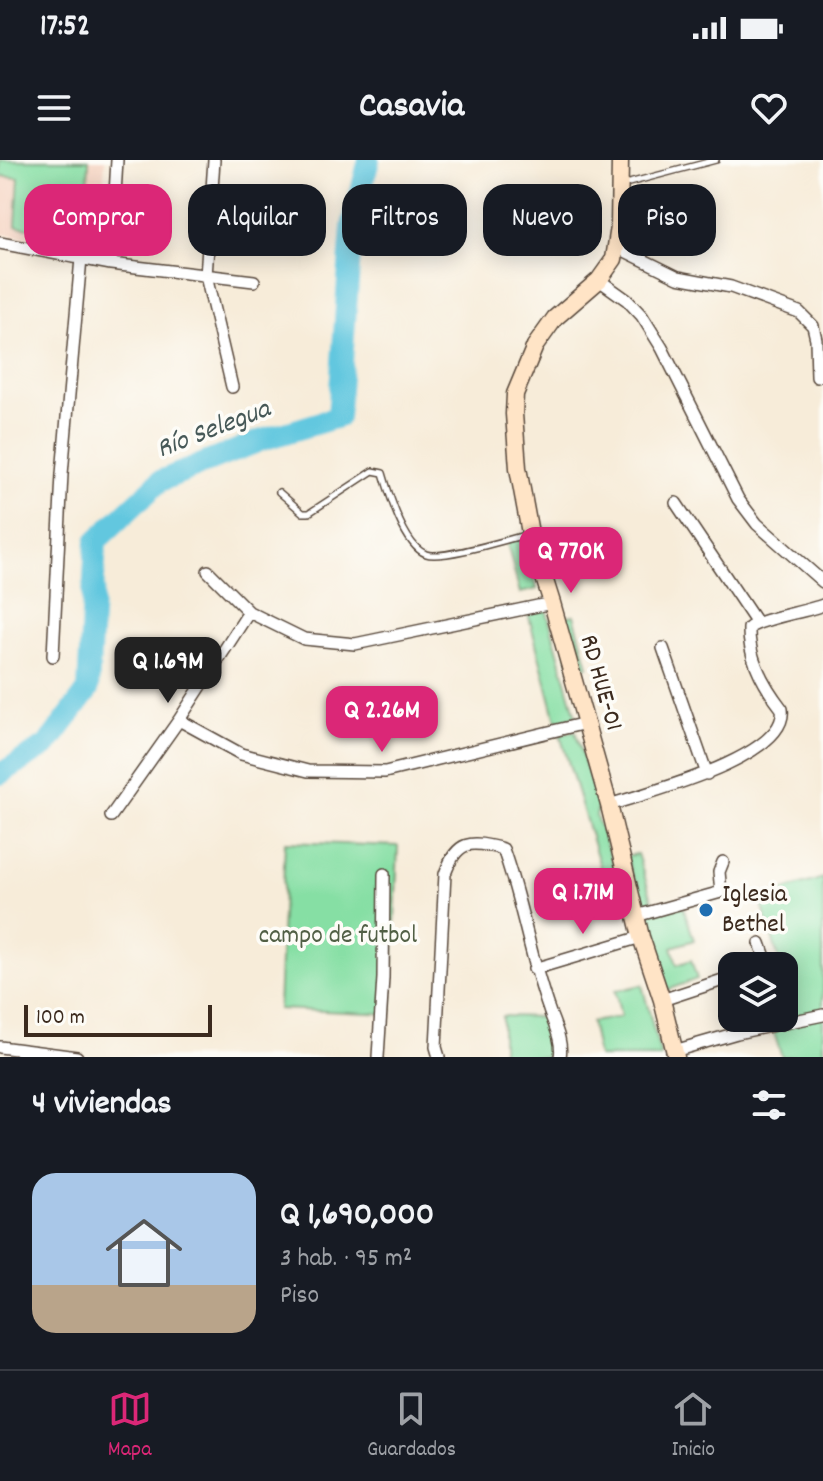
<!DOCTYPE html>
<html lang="es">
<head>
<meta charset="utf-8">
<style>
	:root { --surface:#171b24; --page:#20242c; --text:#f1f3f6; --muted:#9ea1a6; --line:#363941; --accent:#db2777 }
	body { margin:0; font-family:Dekko,sans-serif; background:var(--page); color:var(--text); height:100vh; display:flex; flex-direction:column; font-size:30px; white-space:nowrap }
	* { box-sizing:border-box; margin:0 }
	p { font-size:26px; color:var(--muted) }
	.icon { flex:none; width:44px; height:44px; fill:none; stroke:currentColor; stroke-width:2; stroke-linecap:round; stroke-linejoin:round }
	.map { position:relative; height:897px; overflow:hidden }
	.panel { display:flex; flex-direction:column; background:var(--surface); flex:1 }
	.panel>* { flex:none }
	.hud { position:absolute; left:24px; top:24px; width:776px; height:72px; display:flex; gap:16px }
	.fabs { position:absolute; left:718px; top:792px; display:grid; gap:16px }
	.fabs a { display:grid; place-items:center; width:80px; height:80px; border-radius:16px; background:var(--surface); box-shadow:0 4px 20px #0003; font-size:40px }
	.scale { position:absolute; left:24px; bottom:20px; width:188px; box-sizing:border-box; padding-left:8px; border:4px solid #3b2a1e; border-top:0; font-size:22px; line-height:28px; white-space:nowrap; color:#3b2a1e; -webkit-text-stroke:6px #fdfcf7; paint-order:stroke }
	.price { position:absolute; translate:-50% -68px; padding:0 18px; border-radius:16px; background:var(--accent); color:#fff; font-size:26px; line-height:52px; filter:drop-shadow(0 2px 4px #0008) }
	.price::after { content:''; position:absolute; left:50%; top:48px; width:24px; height:18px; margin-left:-12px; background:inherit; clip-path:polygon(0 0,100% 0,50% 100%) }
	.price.selected { background:#222; color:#fff }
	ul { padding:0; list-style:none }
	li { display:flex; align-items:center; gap:24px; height:200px; padding:0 32px }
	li+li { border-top:2px solid var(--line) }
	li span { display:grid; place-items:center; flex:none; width:224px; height:160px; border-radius:24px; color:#555 }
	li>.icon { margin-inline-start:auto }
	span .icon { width:96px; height:96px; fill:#fffc; stroke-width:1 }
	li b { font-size:34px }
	h2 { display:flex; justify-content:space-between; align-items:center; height:96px; padding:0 32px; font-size:34px }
	.chip { padding:0 28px; border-radius:24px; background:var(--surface); box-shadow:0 4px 20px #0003; font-size:28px; line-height:72px }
	.chip.selected { background:var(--accent); color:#fff }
	.status { display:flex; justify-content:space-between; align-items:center; height:56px; padding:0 40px; background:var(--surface); direction:ltr }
	.status svg { height:22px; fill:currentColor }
	header { display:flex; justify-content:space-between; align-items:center; height:104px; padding:0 32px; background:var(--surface); font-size:36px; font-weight:700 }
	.menu { display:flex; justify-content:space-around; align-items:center; height:112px; border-top:2px solid var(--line); background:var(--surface); font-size:22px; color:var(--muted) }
	.menu a { display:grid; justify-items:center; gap:4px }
	.menu .selected { color:var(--accent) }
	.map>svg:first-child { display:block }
	.built { fill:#f5d3c1 }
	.green { fill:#86dfa4; stroke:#608461; stroke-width:2 }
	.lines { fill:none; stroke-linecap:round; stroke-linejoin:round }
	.river { stroke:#62c7df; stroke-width:22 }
	.lane-casing { stroke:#57473a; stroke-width:8 }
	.street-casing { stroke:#57473a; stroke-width:14 }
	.secondary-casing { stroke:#57473a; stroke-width:19 }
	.lane { stroke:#fff; stroke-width:5 }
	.street { stroke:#fff; stroke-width:11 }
	.secondary { stroke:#ffe4c6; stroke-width:16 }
	.poi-dot { fill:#1f6fb2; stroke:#fdfcf7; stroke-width:3 }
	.labels { text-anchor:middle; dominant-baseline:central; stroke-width:7; stroke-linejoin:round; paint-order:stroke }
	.street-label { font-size:26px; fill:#3b2a1e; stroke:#fdfcf7 }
	.poi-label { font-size:26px; fill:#3b2a1e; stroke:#fdfcf7; text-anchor:start }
	.park-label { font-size:26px; fill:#526046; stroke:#fdfcf7 }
	.water-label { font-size:28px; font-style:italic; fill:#475958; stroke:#fdfcf7 }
</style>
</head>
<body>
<div class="status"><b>17:52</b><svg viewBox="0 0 49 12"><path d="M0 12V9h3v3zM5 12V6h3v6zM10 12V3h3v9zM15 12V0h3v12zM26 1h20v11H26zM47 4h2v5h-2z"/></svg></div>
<header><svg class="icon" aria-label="menu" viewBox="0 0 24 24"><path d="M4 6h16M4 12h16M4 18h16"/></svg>Casavia<svg class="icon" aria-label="heart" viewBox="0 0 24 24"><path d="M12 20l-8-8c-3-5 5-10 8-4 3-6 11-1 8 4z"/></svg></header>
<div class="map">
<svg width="823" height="897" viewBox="0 0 823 897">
	<rect width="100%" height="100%" fill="#fdfcf7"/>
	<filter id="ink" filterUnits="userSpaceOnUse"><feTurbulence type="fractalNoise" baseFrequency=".0125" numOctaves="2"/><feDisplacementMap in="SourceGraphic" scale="16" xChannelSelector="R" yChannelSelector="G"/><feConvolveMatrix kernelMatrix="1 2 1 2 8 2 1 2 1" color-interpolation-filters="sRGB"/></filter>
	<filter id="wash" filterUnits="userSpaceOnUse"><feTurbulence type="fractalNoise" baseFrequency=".006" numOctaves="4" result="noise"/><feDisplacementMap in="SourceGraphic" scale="32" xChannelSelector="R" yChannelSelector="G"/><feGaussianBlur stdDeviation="1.8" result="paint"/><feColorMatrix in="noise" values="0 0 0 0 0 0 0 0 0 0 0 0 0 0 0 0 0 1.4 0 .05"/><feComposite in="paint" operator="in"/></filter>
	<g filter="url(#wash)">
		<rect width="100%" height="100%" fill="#f7ecd9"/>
		<path class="built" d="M0,0H105L99,88L0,74Z"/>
		<path class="green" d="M0,0H89L86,76L16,66L19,18L0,16Z
			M523,376L537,429L520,433L506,379Z
			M545,445L576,557L556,561L527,449Z
			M574,455L588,506L572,509L557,458Z
			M575,571L598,646L596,656L616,713L603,716L560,575Z
			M285,682L398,686L391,854L278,849Z
			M637,694L654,745L642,748L626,696Z
			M823,718V895L782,897L769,858H784V806H781L760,738Z
			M682,743L694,780L672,787L677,805L691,800L697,819L667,830L642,754Z
			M642,825L661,897H598L591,862L621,857L615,831Z
			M502,856L544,857L553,886V897H502Z"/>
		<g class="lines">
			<path class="river" d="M0,614L47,585L88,530L96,381L160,321L262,280L338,257L352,66L369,0"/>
		</g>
	</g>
	<g filter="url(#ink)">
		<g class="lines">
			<g class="lane-casing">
				<path id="lane" d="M625,24L716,0
					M279,332L303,353H309L373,311L383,313C389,334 404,386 426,394C442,400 509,379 529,374"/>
			</g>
			<g class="street-casing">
				<path id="street" d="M214,0L206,116L232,227
					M0,83L111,104L254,121
					M617,87L678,117L731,127L799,152L813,166L816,179L817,217
					M111,104L117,0
					M599,120L627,140L642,156L662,188L738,339L757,364L823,422
					M676,343L756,462
					M208,411L249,452L304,479L355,484L552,443
					M663,488L707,614
					M53,496L62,314L81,98
					M179,560L241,594L308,611L385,612L586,563
					M609,645C646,633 789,597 782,549C764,526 748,498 749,468C759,459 805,452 823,445
					M111,656L179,560L249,452
					M636,756L721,732L719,712L723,702
					M759,806L765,797L760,783
					M534,809L641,777
					M662,840L732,817
					M0,887L77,897
					M674,891L737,873L823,855
					M378,897L383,818L384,714
					M439,897L436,887L445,714C457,680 470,680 503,689C522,742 530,797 549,850C554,865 563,881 560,897"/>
			</g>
			<g class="secondary-casing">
				<path id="secondary" d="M620,0L619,67L614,99L599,120L555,158L535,186L515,234L514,254L518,308L530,373L552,443L609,645L641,777L662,840L676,897"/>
			</g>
			<use href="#lane" class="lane"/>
			<use href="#street" class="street"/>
			<use href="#secondary" class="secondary"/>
		</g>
	</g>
	<circle class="poi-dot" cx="706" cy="750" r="8"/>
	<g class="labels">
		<g class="street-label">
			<text transform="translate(600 523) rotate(74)">RD HUE-01</text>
		</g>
		<g class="poi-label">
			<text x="722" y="735">Iglesia<tspan x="722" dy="30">Bethel</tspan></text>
		</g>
		<g class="park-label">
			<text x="338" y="776">campo de futbol</text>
		</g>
		<g class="water-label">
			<text transform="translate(214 271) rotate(-21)">Río Selegua</text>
		</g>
	</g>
</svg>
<div class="fabs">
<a><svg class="icon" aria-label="layers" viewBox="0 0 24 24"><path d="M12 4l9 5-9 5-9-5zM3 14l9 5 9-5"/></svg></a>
</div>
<div class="scale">100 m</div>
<b class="price" style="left:571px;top:435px">Q 770K</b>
<b class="price selected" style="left:168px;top:545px">Q 1.69M</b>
<b class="price" style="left:382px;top:594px">Q 2.26M</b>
<b class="price" style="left:583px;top:776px">Q 1.71M</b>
<div class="hud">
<a class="chip selected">Comprar</a>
<a class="chip">Alquilar</a>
<a class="chip">Filtros</a>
<a class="chip">Nuevo</a>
<a class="chip">Piso</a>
</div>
</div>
<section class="panel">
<h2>4 viviendas<svg class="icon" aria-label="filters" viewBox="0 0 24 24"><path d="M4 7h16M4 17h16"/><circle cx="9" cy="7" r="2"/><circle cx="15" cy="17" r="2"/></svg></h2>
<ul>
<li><span style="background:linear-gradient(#a9c7e8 70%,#b9a48a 0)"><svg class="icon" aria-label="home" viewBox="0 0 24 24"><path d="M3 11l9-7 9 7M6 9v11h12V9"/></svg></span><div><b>Q 1,690,000</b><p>3 hab. · 95 m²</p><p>Piso</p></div></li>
</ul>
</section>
<nav class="menu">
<a class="selected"><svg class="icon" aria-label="map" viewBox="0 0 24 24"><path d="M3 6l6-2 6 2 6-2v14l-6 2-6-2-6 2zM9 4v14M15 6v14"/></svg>Mapa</a>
<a><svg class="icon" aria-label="saved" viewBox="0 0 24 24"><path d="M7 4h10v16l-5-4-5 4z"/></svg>Guardados</a>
<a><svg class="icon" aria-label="home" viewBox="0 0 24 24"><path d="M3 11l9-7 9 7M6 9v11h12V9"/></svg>Inicio</a>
</nav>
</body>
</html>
